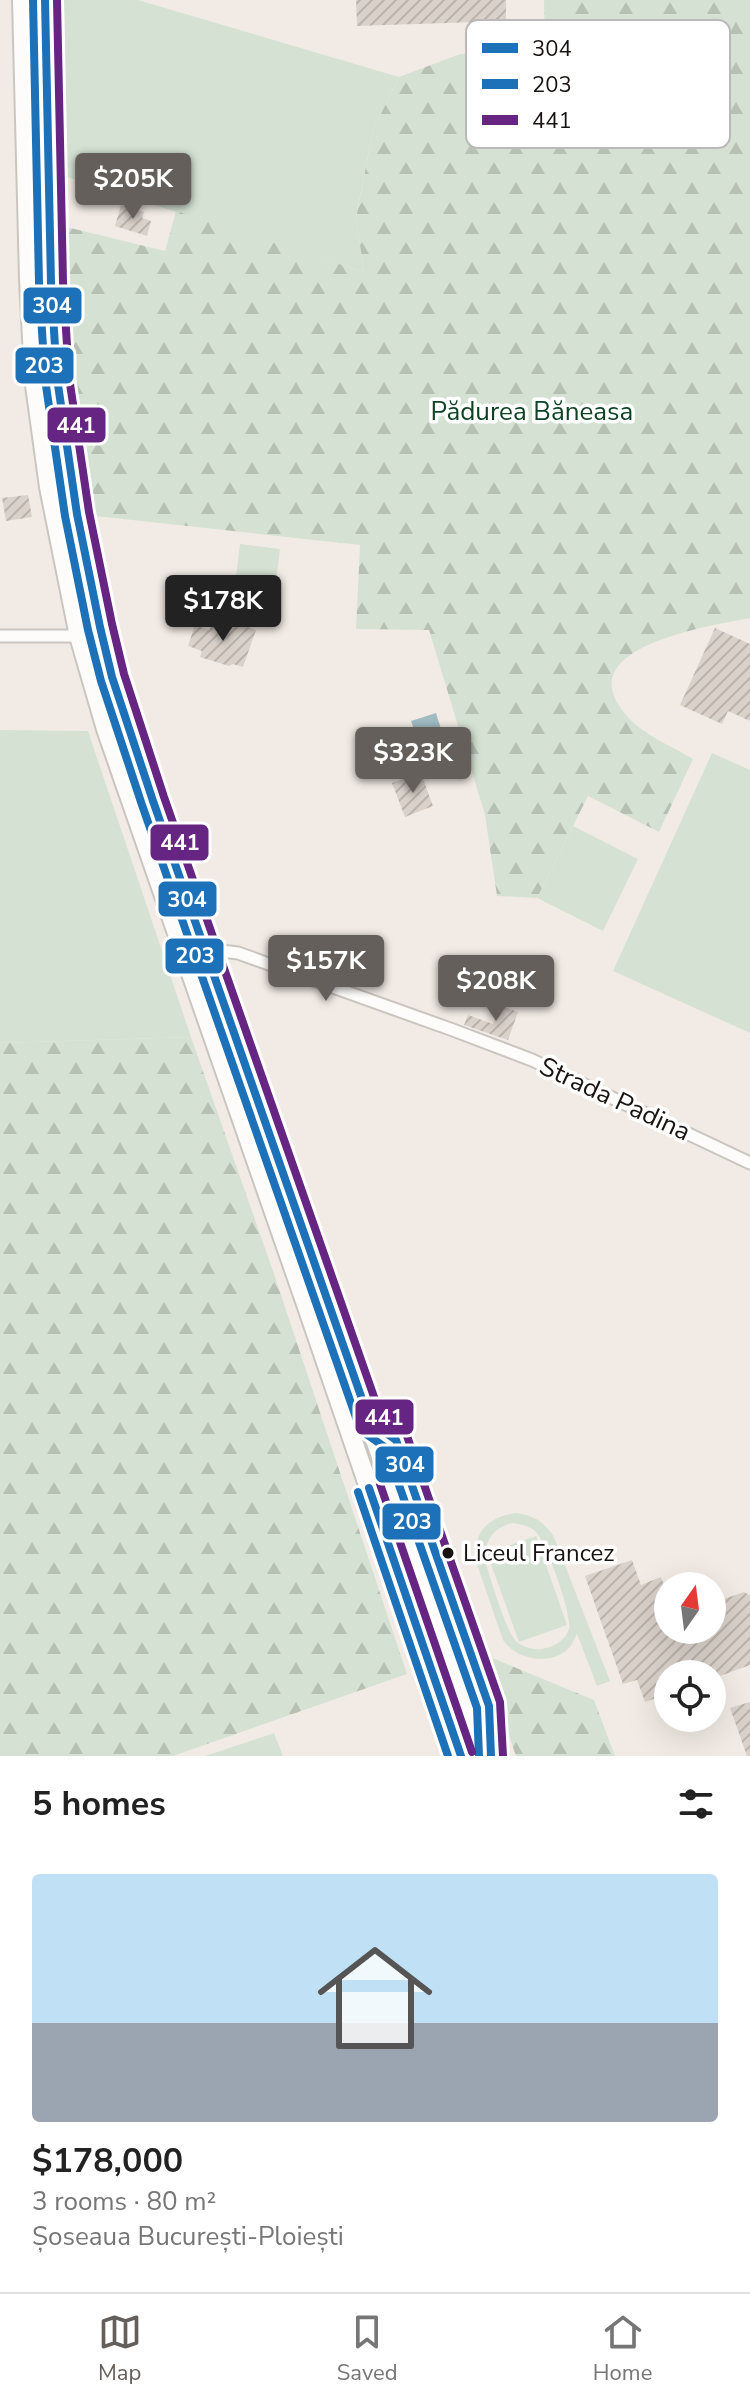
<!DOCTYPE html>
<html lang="en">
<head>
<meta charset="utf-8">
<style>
	:root { --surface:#fff; --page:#f6f6f6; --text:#222; --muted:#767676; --line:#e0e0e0; --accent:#655f5b }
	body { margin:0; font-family:"Nunito Sans",sans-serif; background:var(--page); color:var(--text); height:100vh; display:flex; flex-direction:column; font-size:30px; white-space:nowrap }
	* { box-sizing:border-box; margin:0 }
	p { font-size:26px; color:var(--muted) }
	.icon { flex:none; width:44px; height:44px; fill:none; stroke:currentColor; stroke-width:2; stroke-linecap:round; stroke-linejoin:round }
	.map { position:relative; height:1756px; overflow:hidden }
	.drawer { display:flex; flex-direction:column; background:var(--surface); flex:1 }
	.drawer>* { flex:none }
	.needle { width:52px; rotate:14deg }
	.tools { position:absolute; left:654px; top:1572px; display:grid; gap:16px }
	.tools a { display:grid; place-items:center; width:72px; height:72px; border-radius:50%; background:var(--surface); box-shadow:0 8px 32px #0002; font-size:40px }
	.price { position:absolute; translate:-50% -68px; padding:0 18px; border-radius:8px; background:var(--accent); color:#fff; font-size:26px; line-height:52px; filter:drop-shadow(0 2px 4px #0008) }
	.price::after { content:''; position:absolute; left:50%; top:48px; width:24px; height:18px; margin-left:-12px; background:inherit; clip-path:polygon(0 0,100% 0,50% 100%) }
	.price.selected { background:#222; color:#fff }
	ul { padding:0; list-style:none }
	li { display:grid; align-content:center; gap:16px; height:424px; padding:0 32px }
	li+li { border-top:2px solid var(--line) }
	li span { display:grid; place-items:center; height:248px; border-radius:8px; color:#555 }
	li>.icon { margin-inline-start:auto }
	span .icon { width:144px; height:144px; fill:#fffc; stroke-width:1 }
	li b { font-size:34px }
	h2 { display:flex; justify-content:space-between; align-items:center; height:96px; padding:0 32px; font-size:34px }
	.tab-bar { display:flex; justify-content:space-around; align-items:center; height:112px; border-top:2px solid var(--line); background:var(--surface); font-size:22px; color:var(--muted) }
	.tab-bar a { display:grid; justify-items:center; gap:4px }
	.tab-bar .selected { color:var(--accent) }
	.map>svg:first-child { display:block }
	.green { fill:#d5e2d3; fill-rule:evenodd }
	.forest { fill:url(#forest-firs) }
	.water { fill:url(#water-ripples) }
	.building { fill:url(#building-hatch) }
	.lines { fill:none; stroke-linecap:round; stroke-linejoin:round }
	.minor-casing { stroke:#cbc5c0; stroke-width:15 }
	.trunk-casing { stroke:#cbc5c0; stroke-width:22 }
	.minor { stroke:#fdfcfb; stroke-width:11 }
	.trunk { stroke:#fdfcfb; stroke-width:18 }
	.bus-1-casing { stroke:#fff; stroke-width:14 }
	.bus-2-casing { stroke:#fff; stroke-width:14 }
	.bus-3-casing { stroke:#fff; stroke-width:14 }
	.bus-1 { stroke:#1d71b8; stroke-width:8 }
	.bus-2 { stroke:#1d71b8; stroke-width:8 }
	.bus-3 { stroke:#662483; stroke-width:8 }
	.bus-dot { fill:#191411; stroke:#fff; stroke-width:3 }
	.labels { text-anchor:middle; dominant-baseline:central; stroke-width:7; stroke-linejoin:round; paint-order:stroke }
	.bus-label { font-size:24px; fill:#191411; stroke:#fff; text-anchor:start }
	.park-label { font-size:26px; fill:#0d4323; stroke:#fff }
	.street-label { font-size:26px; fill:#191411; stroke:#fff }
	.key { fill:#fff; stroke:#bab8b8; stroke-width:2 }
	.key-label { font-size:22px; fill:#191411 }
	.line-badge { stroke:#fff; stroke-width:3 }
	.badge-label { font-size:22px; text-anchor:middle; font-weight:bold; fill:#fff }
</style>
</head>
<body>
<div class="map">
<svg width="750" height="1756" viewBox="0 0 750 1756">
	<defs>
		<pattern id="forest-firs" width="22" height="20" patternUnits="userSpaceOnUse" patternTransform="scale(2)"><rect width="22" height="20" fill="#d5e2d3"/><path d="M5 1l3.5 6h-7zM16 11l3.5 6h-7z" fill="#b6c1b4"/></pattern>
		<pattern id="water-ripples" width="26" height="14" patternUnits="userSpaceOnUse" patternTransform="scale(2)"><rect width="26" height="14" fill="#a1bbc3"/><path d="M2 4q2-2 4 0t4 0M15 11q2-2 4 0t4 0" fill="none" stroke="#8aa0a6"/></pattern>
		<pattern id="building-hatch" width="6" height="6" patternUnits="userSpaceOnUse" patternTransform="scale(2)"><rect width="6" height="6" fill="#dad1ca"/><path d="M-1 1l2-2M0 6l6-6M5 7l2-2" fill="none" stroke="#bab3ac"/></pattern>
	</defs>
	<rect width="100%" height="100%" fill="#f2ebe5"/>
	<path class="green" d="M64,0H138L399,77L373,130L356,217L364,272L67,177Z
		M240,544L280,549L271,624L231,619Z
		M0,730L88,731L191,1037L0,1043Z
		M712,753L750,770V1033L613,971Z
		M573,826L638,859L603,931L537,898Z
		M516,1513C534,1516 544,1521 554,1537L610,1681L597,1686L577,1634C574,1639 572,1646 567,1650C548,1666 516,1659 503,1640L474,1556C476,1529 490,1517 516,1513ZM512,1523C520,1524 529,1526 535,1531C545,1538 573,1617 569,1629C566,1639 556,1646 546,1648C537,1651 524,1648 517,1642C505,1631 491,1578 485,1561C484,1541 493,1528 512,1523Z
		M536,1536L567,1625L519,1642L487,1553Z
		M274,1733L283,1756H205Z"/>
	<path class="forest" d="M544,0H750V618C703,627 555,650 635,724C651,738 675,748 693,759L659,832L588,796L537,898L497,896L485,815L429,630L356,629L360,545L77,514L50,223L165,251L176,211L364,272L356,218L373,130L399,77L460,54L545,52Z
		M191,1037L274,1274L407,1674L173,1756H0V1043Z
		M480,1653L594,1700L615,1756H516Z"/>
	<path class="water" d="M436,713L441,729L417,737L411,721Z"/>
	<path class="building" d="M356,0H506V21L357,26Z
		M121,205L144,212L142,218L151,221L147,236L115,226Z
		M28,495L32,517L6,521L2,498Z
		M215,620L227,624L228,620L256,630L243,667L233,664L229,666L200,657L202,651L188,646L195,625L209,630Z
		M715,628L750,644V721L728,711L722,724L680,705Z
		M421,773L433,806L405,817L392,783Z
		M499,1005L518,1012L508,1040L464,1025L468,1015L493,1024Z
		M632,1560L641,1585L661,1577L668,1596V1630H712V1603L744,1592L750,1595V1665L712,1679V1674H668V1694L645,1702L637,1680L623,1684L585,1576Z
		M750,1702V1756H747L730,1708Z"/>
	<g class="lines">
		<g class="minor-casing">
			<path id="minor" d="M0,636H79
				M205,949L238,953L453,1030L532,1060L750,1163"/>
		</g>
		<g class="trunk-casing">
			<path id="trunk" d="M22,0L29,279L34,378L49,487L79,636L106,729L306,1304L461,1756
				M45,0L51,283L57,378L77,514L100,627L112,677L153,801L485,1756"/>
		</g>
		<use href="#minor" class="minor"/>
		<use href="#trunk" class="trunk"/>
		<g class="bus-1-casing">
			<path id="bus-1" d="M45,0L51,283L57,378L77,514L100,627L112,677L153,801L370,1422L396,1440L489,1706L491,1756
				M369,1488L461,1756"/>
		</g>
		<g class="bus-2-casing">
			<path id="bus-2" d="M33,0L39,283L45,379L65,516L88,630L101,681L142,805L359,1426L362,1431L386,1448L477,1708L479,1756
				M358,1492L448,1756"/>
		</g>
		<g class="bus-3-casing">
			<path id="bus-3" d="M57,0L63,282L69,377L89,512L112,624L124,674L164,797L380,1414L404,1431L407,1436L500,1702L503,1756
				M380,1484L472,1752"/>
		</g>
		<use href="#bus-1" class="bus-1"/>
		<use href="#bus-2" class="bus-2"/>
		<use href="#bus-3" class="bus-3"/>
	</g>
	<circle class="bus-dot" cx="448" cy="1553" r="7"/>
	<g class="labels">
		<g class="bus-label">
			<text x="463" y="1553">Liceul Francez</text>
		</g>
		<g class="park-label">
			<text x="532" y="411">Pădurea Băneasa</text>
		</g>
		<g class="street-label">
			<text transform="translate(615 1099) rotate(25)">Strada Padina</text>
		</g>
	</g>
	<rect x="466" y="20" width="264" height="128" rx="12" class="key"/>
	<rect x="482" y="43" width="36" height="10" fill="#1d71b8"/>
	<rect x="482" y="79" width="36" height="10" fill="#1d71b8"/>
	<rect x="482" y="115" width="36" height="10" fill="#662483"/>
	<g class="key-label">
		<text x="532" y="56">304</text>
		<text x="532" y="92">203</text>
		<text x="532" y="128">441</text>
	</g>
	<g class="line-badge">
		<rect x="22" y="286" width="61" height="39" rx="8" fill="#1d71b8"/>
		<rect x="14" y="346" width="61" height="39" rx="8" fill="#1d71b8"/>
		<rect x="46" y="406" width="61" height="38" rx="8" fill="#662483"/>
		<rect x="149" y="823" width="61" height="39" rx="8" fill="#662483"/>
		<rect x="157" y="880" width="61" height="38" rx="8" fill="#1d71b8"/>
		<rect x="164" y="937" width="61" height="38" rx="8" fill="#1d71b8"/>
		<rect x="354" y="1398" width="61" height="38" rx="8" fill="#662483"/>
		<rect x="374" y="1445" width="61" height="39" rx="8" fill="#1d71b8"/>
		<rect x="381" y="1502" width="61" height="39" rx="8" fill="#1d71b8"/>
	</g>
	<g class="badge-label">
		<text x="52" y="313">304</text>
		<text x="44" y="373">203</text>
		<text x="76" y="433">441</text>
		<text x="180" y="850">441</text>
		<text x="187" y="907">304</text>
		<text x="195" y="963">203</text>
		<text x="384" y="1425">441</text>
		<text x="405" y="1472">304</text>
		<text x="412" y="1529">203</text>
	</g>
</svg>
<div class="tools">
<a><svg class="needle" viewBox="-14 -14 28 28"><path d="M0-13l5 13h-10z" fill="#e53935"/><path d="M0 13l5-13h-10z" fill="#767676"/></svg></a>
<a><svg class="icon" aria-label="locate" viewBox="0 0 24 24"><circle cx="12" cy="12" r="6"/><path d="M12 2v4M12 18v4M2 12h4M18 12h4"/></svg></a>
</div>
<b class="price" style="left:133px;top:221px">$205K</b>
<b class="price selected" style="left:223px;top:643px">$178K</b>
<b class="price" style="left:413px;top:795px">$323K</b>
<b class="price" style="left:326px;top:1003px">$157K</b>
<b class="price" style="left:496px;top:1023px">$208K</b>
</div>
<section class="drawer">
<h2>5 homes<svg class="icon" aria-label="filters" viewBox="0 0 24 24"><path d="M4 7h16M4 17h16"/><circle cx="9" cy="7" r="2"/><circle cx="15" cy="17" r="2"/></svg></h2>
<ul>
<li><span style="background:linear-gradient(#bfe0f5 60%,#9aa5b1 0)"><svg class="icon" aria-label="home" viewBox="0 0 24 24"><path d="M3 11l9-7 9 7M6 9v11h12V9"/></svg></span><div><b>$178,000</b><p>3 rooms · 80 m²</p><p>Șoseaua București-Ploiești</p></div></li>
</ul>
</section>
<nav class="tab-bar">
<a class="selected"><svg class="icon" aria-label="map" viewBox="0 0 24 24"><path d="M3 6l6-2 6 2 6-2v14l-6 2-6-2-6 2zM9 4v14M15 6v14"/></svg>Map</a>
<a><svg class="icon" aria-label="saved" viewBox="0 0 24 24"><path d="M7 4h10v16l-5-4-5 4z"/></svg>Saved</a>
<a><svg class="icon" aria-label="home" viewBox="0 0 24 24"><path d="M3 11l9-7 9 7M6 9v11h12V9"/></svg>Home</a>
</nav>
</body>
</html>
